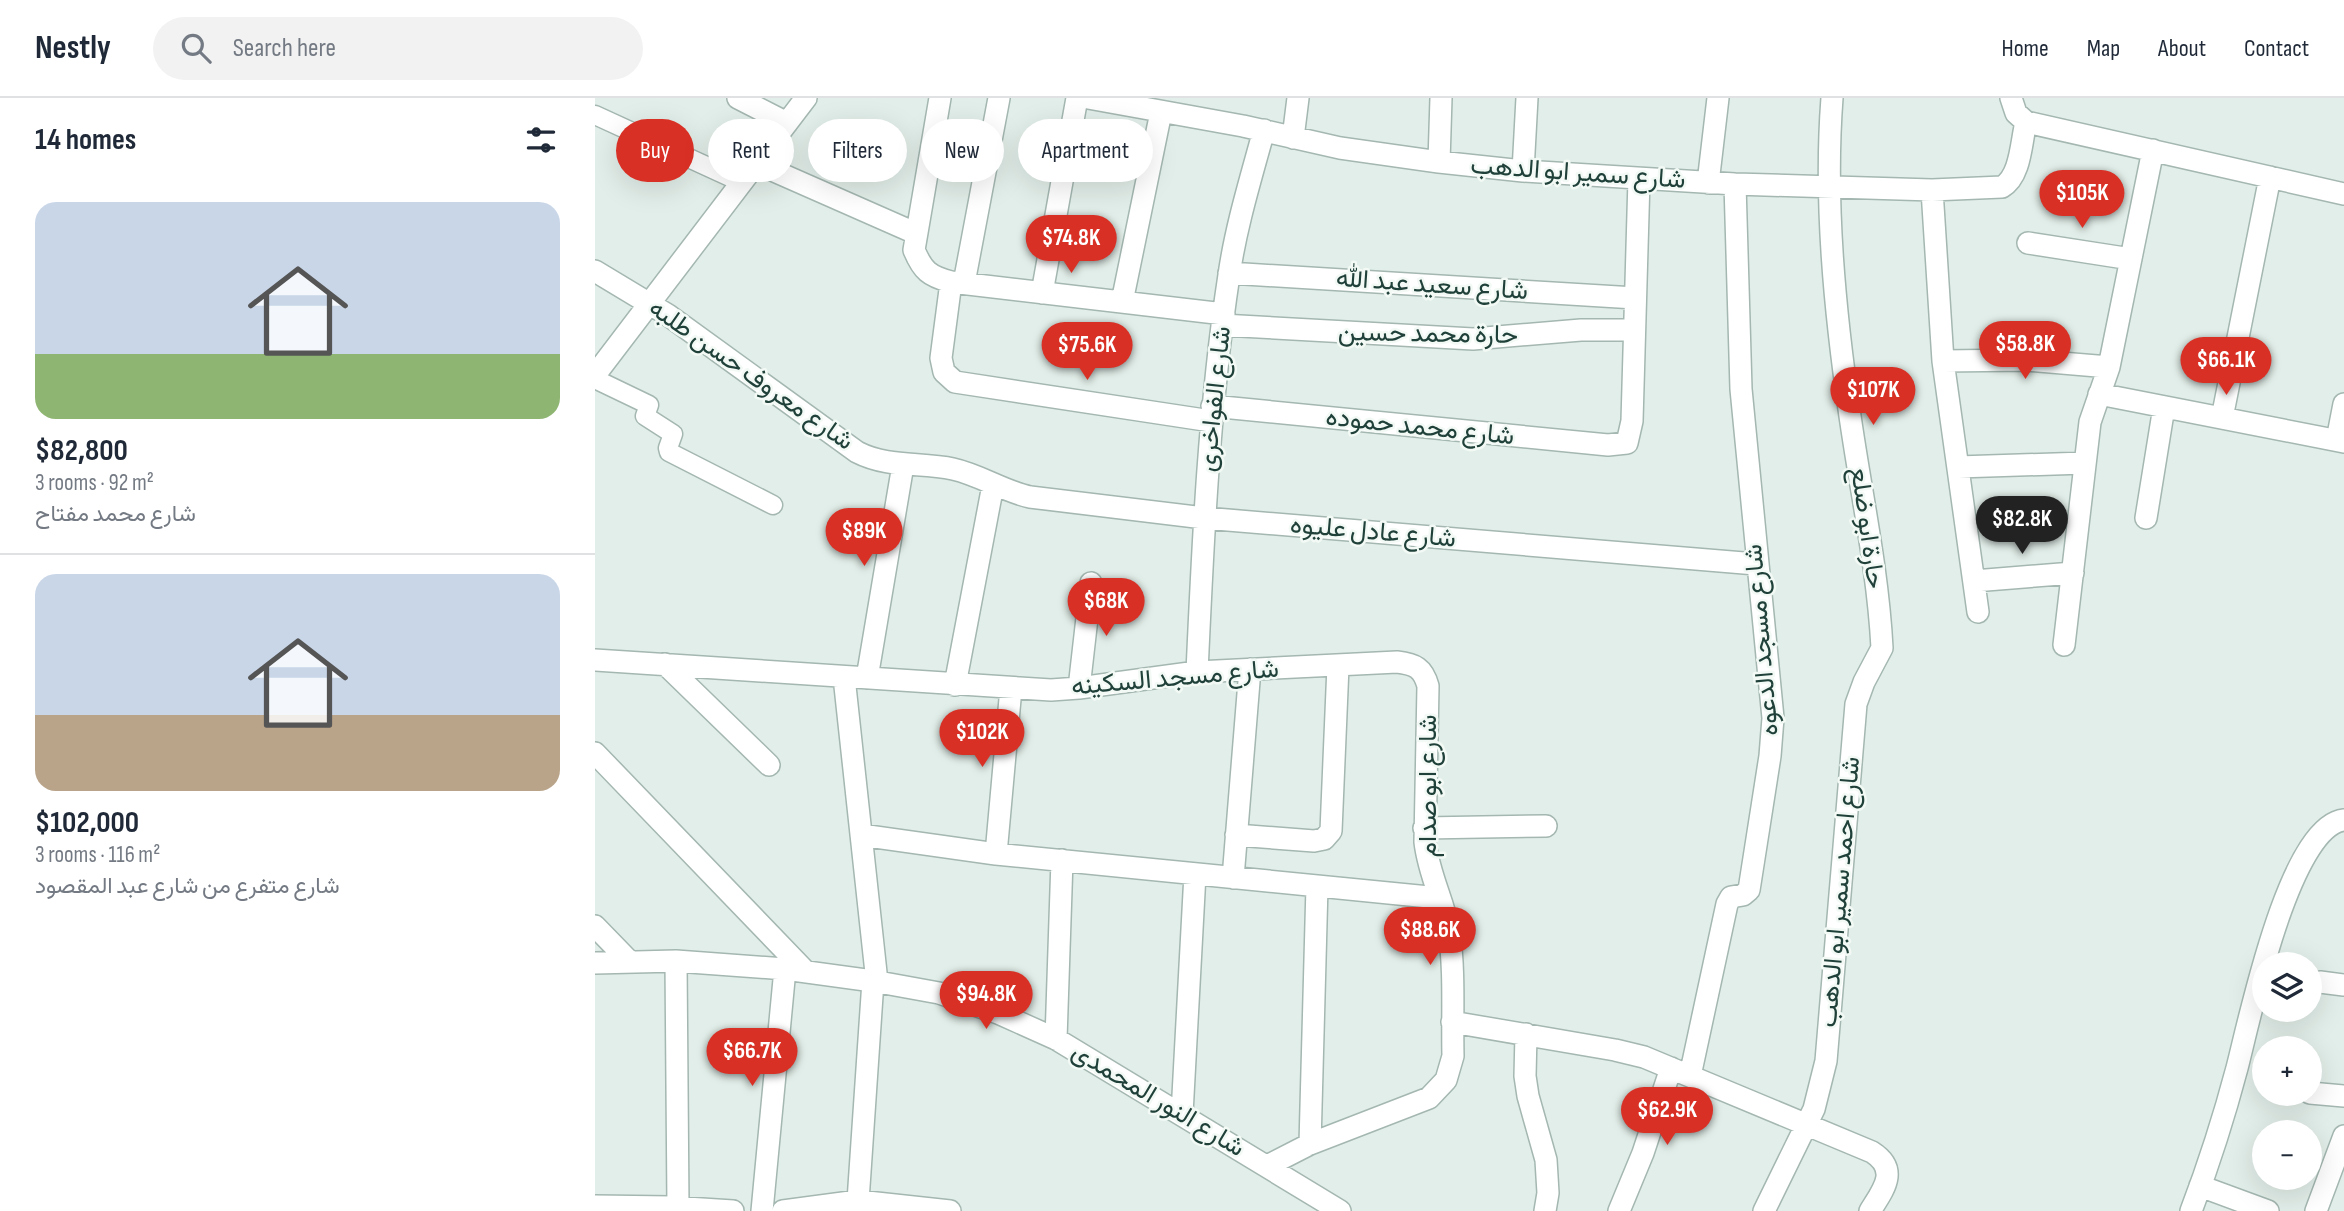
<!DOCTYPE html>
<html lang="en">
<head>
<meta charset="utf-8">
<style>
	:root { --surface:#fff; --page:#f2f2f3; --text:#1f2937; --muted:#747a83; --line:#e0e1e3; --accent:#d93025 }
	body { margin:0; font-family:"Sofia Sans Condensed",Vazirmatn,sans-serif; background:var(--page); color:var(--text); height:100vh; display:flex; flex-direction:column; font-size:26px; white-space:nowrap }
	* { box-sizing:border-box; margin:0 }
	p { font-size:23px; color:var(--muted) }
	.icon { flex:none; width:38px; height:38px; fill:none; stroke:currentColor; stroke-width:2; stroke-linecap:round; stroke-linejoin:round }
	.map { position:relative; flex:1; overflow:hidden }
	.panel { display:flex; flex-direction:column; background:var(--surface); width:595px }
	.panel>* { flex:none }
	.hud { position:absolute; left:21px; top:21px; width:665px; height:63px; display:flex; gap:14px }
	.tools { position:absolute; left:1657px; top:854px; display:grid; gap:14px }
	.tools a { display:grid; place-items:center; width:70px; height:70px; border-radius:50%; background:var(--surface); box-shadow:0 7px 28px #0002; font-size:35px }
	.price { position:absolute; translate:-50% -60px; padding:0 16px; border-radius:24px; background:var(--accent); color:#fff; font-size:23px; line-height:46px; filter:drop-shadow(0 2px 4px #0008) }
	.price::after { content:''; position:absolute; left:50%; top:42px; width:21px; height:16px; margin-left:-10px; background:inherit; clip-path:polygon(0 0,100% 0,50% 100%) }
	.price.active { background:#222; color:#fff }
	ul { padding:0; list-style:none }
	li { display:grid; align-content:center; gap:14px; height:371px; padding:0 35px }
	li+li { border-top:2px solid var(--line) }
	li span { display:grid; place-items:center; height:217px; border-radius:21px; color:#555 }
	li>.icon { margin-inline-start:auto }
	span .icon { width:126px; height:126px; fill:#fffc; stroke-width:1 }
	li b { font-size:30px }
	h2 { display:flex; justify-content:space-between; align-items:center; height:84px; padding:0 35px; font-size:30px }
	.tag { padding:0 24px; border-radius:32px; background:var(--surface); box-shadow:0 7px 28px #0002; font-size:24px; line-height:63px }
	.tag.active { background:var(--accent); color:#fff }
	header { display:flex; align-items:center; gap:42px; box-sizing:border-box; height:98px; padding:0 35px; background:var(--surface); border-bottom:2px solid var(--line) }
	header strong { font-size:33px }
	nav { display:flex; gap:38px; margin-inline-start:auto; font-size:24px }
	.search { width:490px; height:63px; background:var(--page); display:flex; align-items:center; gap:18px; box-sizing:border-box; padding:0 24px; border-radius:38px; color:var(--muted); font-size:26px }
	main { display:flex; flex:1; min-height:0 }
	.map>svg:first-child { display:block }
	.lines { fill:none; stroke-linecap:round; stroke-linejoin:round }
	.service-casing { stroke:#a4b7b1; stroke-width:21 }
	.minor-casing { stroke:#a4b7b1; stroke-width:24 }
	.service { stroke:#fff; stroke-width:18 }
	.minor { stroke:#fff; stroke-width:21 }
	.labels { text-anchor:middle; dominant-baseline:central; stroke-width:5; stroke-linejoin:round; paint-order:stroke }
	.street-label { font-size:26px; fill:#204139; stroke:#f3faf6 }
</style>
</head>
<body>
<header>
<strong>Nestly</strong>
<div class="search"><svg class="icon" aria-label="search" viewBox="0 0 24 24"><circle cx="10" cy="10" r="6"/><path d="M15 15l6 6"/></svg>Search here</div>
<nav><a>Home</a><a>Map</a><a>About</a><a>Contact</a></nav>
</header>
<main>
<section class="panel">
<h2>14 homes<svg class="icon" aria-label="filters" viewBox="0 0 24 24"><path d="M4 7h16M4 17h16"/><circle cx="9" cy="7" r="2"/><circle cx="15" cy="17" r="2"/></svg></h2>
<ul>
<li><span style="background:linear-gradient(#c9d6e8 70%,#8fb573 0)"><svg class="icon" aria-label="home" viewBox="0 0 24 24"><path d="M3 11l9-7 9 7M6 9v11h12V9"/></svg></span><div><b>$82,800</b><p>3 rooms · 92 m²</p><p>شارع محمد مفتاح</p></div></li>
<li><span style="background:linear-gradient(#c9d6e8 65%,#b9a48a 0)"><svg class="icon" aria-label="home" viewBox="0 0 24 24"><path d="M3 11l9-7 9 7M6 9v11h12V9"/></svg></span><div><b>$102,000</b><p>3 rooms · 116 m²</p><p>شارع متفرع من شارع عبد المقصود</p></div></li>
</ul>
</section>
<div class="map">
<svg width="1749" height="1113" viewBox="0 0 1749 1113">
	<rect width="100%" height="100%" fill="#e2eee9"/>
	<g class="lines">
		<g class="service-casing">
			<path id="service" d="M0,17L146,84
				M0,281L54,307L50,318L78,336L73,350L74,354L178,407"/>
		</g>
		<g class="minor-casing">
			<path id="minor" d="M143,0L192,25
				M345,0L319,152C328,173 334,178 356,184L629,216
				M493,0L648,28L745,50L844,64L928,73L1140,86L1337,92L1407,89C1426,78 1426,44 1431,24
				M1416,0L1421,15L1431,24L1749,96
				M698,40L703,0
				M844,64L846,0
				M161,65L320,135
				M928,73L932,0
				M1113,85L1123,0
				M1337,92L1348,263L1383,514
				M1433,145L1536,161
				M0,173L73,217L262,354C293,370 325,364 358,371C385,377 408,393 435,399L609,420L1161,466
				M634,175L1040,200
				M356,184L346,260L349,274L360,284L616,323
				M369,185L404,0
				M447,195L482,0
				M527,204L566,14
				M627,227L878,241L986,232H1039
				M1348,263L1431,262L1514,269
				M0,277L211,0
				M1504,296L1749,344
				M617,308L1013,347L1032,345L1037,323L1044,81
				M1627,320L1675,79
				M1742,342L1749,306
				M1363,369L1490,365
				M1551,420L1569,309
				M1379,483L1478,475
				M1469,547L1495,324L1514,269L1558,52
				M0,562L456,592L484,590L602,574L802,564C820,566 828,570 833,588L830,744C834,778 849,803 854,833C860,874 857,917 858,958L851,982L834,1000L715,1046L672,1068
				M70,566L174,667
				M602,574C608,441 614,309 634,177C641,128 656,80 669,32
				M249,579L282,884
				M272,580L308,367
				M360,587L398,387
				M484,590L496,485
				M0,655L211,874
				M829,730L951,728
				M266,737L401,756L844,800
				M641,737L719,743L729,741L736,733L743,568
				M401,756L416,590
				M638,780L655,571
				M0,828L34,863
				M81,863L83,1109
				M0,865L81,863L190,871L278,883L344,895L403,915L461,941L745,1113
				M1725,884L1749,887
				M857,924L1020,952L1049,959L1277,1054C1305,1072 1288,1092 1275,1113
				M931,936L930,978L933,998L951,1062L953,1095L950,1113
				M461,941L467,762
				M1095,978L1132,806L1136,799L1148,797L1154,792L1175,658L1178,620L1146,291L1140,86
				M1715,995L1749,998
				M587,1016L600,776
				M715,1046L722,788
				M1605,1088L1673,1113
				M263,1103L278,883
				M0,1108L76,1109L138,1113
				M167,1113L190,871
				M188,1113L263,1103L355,1113
				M1024,1113L1048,1055L1076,970
				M1169,1113L1219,1011L1231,963L1261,606L1269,584L1287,550C1283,472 1266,395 1255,318C1240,215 1229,104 1237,0
				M1596,1113C1614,1066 1629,1019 1642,970C1654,924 1694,728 1749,722
				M1721,1113L1749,1038"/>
		</g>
		<use href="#service" class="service"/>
		<use href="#minor" class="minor"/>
	</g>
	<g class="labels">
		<g class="street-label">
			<text transform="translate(983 75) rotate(4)">شارع سمير ابو الدهب</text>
			<text transform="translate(837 187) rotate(4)">شارع سعيد عبد الله</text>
			<text transform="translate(833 236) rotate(1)">حارة محمد حسين</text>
			<text transform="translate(156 277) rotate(35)">شارع معروف حسن طلبه</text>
			<text transform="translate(620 301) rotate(-84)">شارع الفواخرى</text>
			<text transform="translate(825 329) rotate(6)">شارع محمد حموده</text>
			<text transform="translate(1272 430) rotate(82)">حارة ابو ضلع</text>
			<text transform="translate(778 434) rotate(5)">شارع عادل عليوه</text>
			<text transform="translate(1167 542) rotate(-95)">شارع مسجد الدعوه</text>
			<text transform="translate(580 580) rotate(-5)">شارع مسجد السكينه</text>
			<text transform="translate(833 688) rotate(-90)">شارع ابو صدام</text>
			<text transform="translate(1245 794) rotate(-85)">شارع احمد سمير ابو الدهب</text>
			<text transform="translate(563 1002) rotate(31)">شارع النور المحمدى</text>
		</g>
	</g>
</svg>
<div class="tools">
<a><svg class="icon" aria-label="layers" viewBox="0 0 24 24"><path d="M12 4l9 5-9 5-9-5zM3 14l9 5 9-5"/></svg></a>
<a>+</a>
<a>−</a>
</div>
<b class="price" style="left:1487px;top:132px">$105K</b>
<b class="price" style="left:476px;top:177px">$74.8K</b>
<b class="price" style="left:1430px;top:283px">$58.8K</b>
<b class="price" style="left:492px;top:284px">$75.6K</b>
<b class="price" style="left:1631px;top:299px">$66.1K</b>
<b class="price" style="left:1278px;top:329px">$107K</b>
<b class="price active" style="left:1427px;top:458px">$82.8K</b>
<b class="price" style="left:269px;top:470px">$89K</b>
<b class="price" style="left:511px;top:540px">$68K</b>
<b class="price" style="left:387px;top:671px">$102K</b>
<b class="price" style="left:835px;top:869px">$88.6K</b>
<b class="price" style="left:391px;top:933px">$94.8K</b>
<b class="price" style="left:157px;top:990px">$66.7K</b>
<b class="price" style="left:1072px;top:1049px">$62.9K</b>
<div class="hud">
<a class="tag active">Buy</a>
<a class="tag">Rent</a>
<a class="tag">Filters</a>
<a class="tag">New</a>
<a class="tag">Apartment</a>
</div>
</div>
</main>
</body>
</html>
